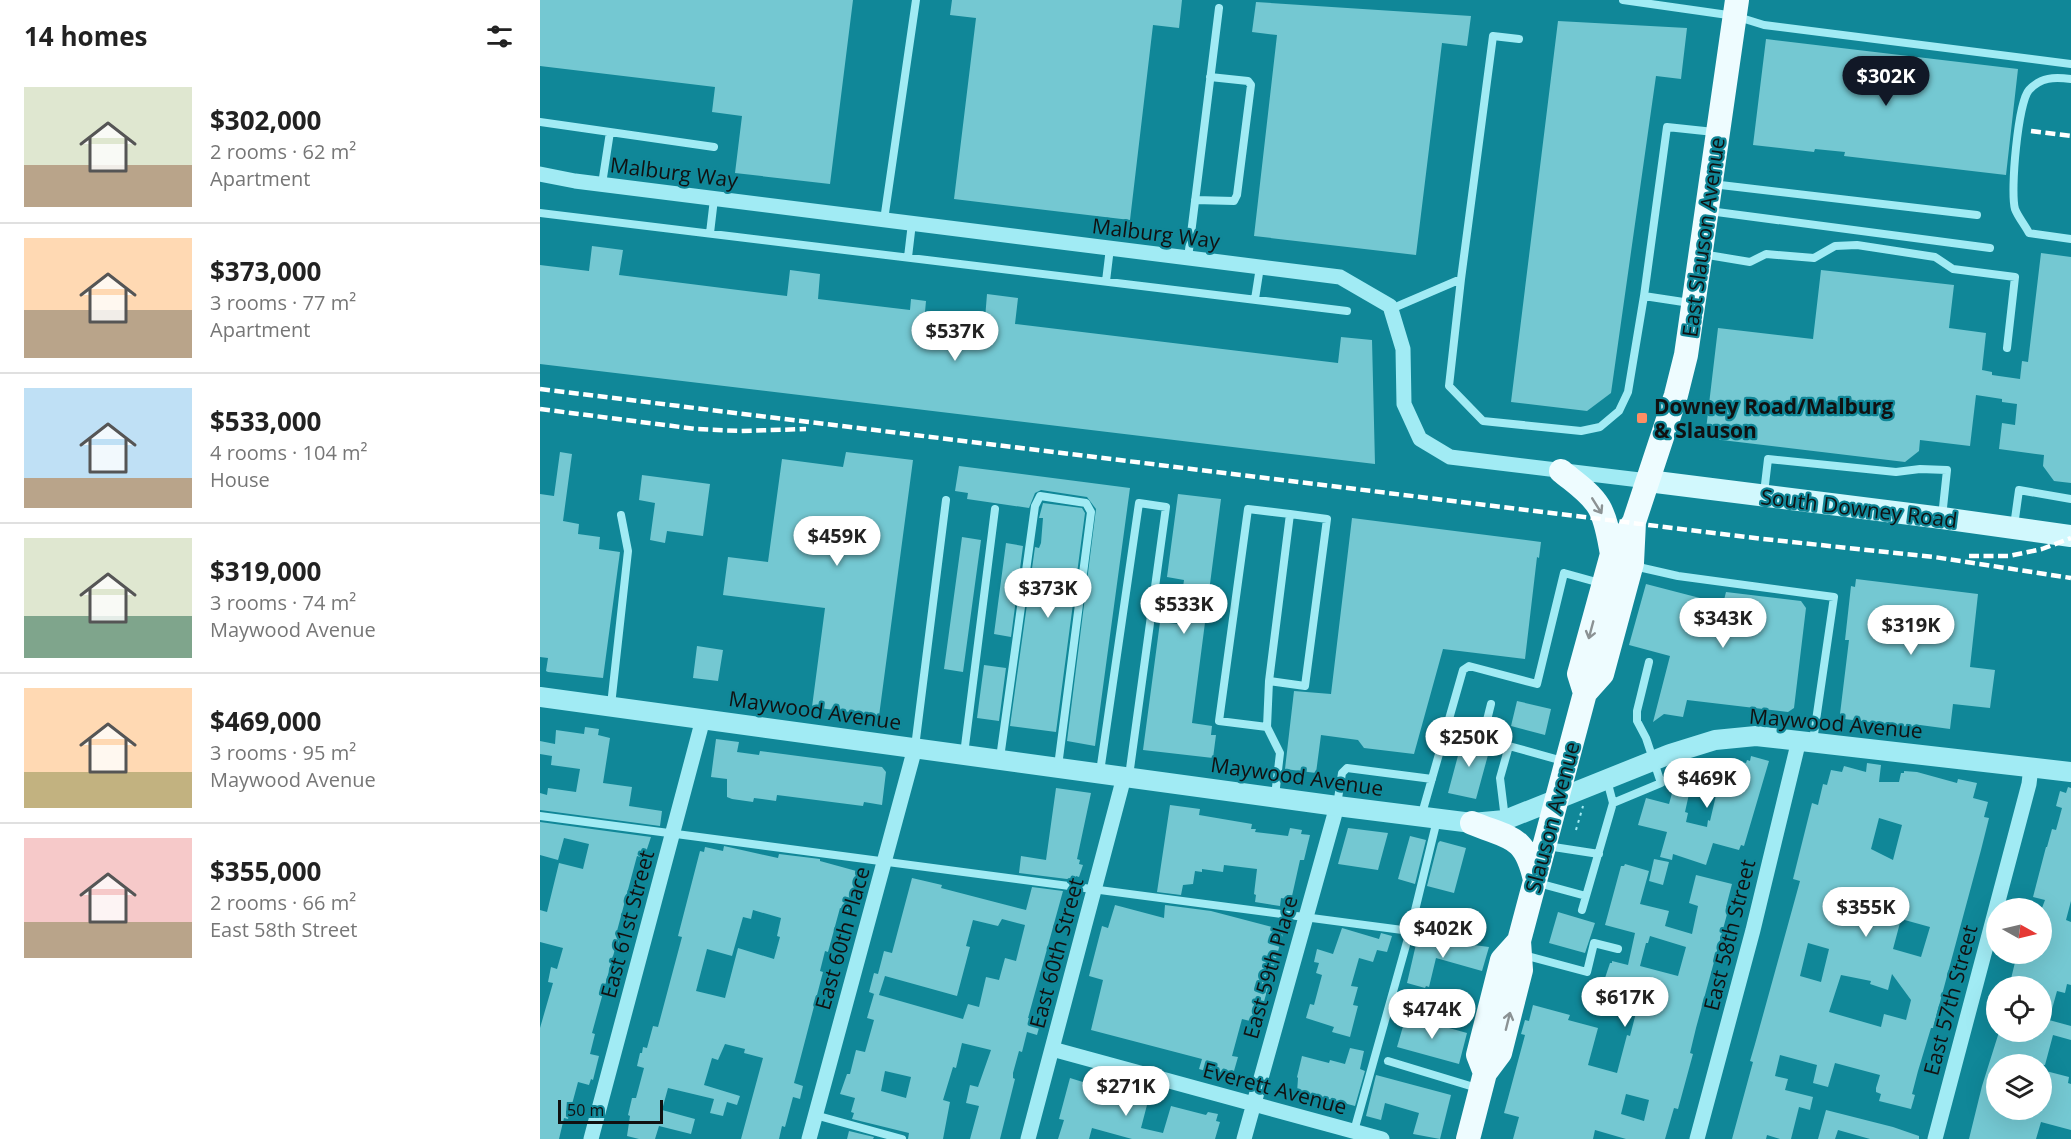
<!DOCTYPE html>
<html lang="en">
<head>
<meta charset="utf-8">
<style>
	:root { --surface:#fff; --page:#f2f2f2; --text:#222; --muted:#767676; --line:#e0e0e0; --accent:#111827 }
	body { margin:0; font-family:"Open Sans",sans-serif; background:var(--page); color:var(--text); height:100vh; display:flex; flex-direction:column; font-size:22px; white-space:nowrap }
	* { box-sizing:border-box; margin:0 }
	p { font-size:20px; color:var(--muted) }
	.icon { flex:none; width:33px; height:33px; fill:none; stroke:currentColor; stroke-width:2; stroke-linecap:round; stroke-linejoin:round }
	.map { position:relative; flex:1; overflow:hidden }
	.details { display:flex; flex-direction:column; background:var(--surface); width:540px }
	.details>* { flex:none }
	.needle { width:39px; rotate:98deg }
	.controls { position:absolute; left:1446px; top:898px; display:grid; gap:12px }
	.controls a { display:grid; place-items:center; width:66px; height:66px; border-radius:50%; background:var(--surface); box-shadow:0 6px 24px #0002; font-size:30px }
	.scale { position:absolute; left:18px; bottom:15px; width:105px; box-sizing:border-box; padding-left:6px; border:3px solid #111; border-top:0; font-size:16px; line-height:21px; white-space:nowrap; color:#111; -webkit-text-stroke:4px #108798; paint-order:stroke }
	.price { position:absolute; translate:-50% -51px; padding:0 14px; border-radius:21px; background:#fff; color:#222; font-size:20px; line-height:39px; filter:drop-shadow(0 2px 3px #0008) }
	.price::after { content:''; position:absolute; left:50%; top:36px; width:18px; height:14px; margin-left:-9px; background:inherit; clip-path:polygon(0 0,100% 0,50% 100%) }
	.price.selected { background:var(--accent); color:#fff }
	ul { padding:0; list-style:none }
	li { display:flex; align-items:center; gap:18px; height:150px; padding:0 24px }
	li+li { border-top:2px solid var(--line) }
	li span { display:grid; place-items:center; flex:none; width:168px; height:120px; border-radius:0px; color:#555 }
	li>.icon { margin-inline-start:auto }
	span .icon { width:72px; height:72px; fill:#fffc; stroke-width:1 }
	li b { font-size:26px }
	h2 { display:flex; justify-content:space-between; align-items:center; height:72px; padding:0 24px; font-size:26px }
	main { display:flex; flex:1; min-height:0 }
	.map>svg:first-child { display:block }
	.building { fill:#74c8d2; fill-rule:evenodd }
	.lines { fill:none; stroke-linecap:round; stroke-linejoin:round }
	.path { stroke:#a1ebf4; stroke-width:2; stroke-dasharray:3 4.5; stroke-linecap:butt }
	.service { stroke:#a1ebf4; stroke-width:8 }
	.minor { stroke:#a1ebf4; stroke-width:15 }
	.tertiary { stroke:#a1ebf4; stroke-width:20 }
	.secondary { stroke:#d1f8fd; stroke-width:22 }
	.primary { stroke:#eefcff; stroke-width:24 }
	.rail { stroke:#fff; stroke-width:4.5; stroke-dasharray:10 4.5; stroke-linecap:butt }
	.oneway { stroke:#8b9294 }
	.poi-dot { fill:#ff8e64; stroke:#108798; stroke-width:2 }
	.labels { text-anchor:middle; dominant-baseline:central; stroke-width:4.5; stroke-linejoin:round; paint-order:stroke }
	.street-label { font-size:21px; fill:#111; stroke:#108798 }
	.poi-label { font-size:21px; font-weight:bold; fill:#111; stroke:#108798; text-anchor:start }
</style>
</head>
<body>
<main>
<section class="details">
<h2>14 homes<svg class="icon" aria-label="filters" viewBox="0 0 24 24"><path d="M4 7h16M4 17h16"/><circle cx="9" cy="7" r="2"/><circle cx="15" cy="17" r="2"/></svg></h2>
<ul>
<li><span style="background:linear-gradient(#dfe7d0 65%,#b9a48a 0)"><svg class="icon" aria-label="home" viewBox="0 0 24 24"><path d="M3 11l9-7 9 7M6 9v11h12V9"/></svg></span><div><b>$302,000</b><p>2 rooms · 62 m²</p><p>Apartment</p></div></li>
<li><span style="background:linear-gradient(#ffd9b3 60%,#b9a48a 0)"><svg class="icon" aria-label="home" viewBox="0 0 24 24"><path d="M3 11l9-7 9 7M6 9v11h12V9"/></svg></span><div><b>$373,000</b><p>3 rooms · 77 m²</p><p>Apartment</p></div></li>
<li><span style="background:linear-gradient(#bfe0f5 75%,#b9a48a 0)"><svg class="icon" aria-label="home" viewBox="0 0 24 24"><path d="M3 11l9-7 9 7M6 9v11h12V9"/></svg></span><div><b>$533,000</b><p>4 rooms · 104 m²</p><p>House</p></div></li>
<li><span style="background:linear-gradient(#dfe7d0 65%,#7fa58c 0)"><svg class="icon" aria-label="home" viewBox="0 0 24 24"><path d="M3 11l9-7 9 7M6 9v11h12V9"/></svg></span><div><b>$319,000</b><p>3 rooms · 74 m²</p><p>Maywood Avenue</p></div></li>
<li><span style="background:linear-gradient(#ffd9b3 70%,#c2b280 0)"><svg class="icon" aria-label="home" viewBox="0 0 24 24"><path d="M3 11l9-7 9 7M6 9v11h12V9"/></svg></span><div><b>$469,000</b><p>3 rooms · 95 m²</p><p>Maywood Avenue</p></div></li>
<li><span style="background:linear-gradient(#f6c9c9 70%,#b9a48a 0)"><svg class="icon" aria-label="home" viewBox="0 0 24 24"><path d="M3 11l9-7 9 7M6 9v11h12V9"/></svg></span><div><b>$355,000</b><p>2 rooms · 66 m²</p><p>East 58th Street</p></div></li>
</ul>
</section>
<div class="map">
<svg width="1531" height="1139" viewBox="0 0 1531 1139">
	<rect width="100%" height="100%" fill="#108798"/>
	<path class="building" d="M0,0H313L290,184L195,173L202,116L172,112L175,87L0,66Z
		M412,0H642L639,28L613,25L590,220L414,199L436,18L410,15Z
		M716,2L931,16L927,46L902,43L876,255L714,236L737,35L712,32Z
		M1018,21L1147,28L1141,79L1116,76L1071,393L1047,411L971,402Z
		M1226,39L1478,69L1466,175L1304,156L1305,152L1275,149L1274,152L1213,145Z
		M52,246L83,250L79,275L247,296L250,270L280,274L278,299L370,310L371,299L386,301L385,312L445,319L447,294L478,298L475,324L798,363L801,337L832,340L835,464L0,364V265L49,271Z
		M1501,253L1531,257V483L1514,481L1503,466L1504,455L1459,449L1462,423L1475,425L1477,404L1462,402V399L1436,395L1430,446L1380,440L1379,451L1365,462L1165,438L1178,328L1273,339L1281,270L1414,285L1409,328L1446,333L1442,370L1452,372V375L1480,379L1482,361L1488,362Z
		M20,452L32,454L23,521L39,524L38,534L60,537L59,549L80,552L63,678L8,672L6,671L8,658L0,657V494L14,496Z
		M306,452L373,460L339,716L272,707L285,608L183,595L188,557L228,562L242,459L303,467Z
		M419,466L590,488L555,746L527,741L556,509L547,497L501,490L495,493L489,508L427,499L428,493L415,491Z
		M102,475L170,484L163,536L127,531L125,543L110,540L115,503L99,500Z
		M638,494L681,499L652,723L672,726L671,735H676L673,758L603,750L620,622L638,624L644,580L627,577Z
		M503,503L542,508L545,513L516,732L470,726L495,547L499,548L501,543L503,518H499Z
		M812,518L1001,542L999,558L997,557L985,659L903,649L874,754L824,748L818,740L781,735L776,773L745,769L754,691L791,694Z
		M422,537L441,540L423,672L404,669Z
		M466,543L483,546L471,637L454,634Z
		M1316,579L1438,594L1430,667L1455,670L1450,708L1413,704L1410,729L1380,725V728L1304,719L1300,714L1309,640H1305L1311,586L1315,587Z
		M1106,584L1183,604L1186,592L1261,601L1266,608L1254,708L1248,712L1147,700L1143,717L1124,714L1113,722L1130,656L1089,645Z
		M157,646L183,650L178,681L153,678Z
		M444,665L466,668L459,721L437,718Z
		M977,701L1011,709L1005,735L971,726Z
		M45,727L59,729L58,735L70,738L63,783L92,787L89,806L122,811L120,826L0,810V793L7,795L8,788L36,792L40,769L11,765L12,756L0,754V741L15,744L16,730L44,734Z
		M923,737L951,744L936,799L908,793Z
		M176,739L199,742L197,752L219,755L220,751L342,767L346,772L342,805L324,802L323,806L237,795L236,801L214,798L213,802L192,799L187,797V779L171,777Z
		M1211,756L1229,761L1204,846L1201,845L1199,850L1173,843L1166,865L1133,854L1132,860L1120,857L1127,832L1098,825L1106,798L1129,804L1139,768L1167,759L1168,773L1187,778L1191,759L1206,763L1207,760L1210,761ZM1151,785L1177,791L1170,821L1168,820L1167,827L1146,822L1148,813L1145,812Z
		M1327,763L1341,765L1339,782H1359L1361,773H1364V771L1377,772L1417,783L1418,779L1437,783L1433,798L1448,802L1444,817L1449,818L1441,850L1393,1028H1391L1378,1071L1372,1094L1375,1095L1371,1109L1339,1101L1341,1094L1336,1092V1088L1340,1075L1295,1063L1288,1087L1273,1083L1277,1065L1240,1055L1235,1076L1248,1079L1245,1090L1273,1097L1270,1110L1259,1107L1251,1139H1240L1227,1135L1226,1139H1192L1213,1062L1210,1061L1215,1044L1260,881L1253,879L1272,803L1278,805L1283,784L1287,785L1291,770L1302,772L1304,766L1326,772ZM1339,818L1362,825L1353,860L1331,849ZM1361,919L1390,927L1381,957L1353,949ZM1268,943L1289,949L1281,982L1260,976ZM1352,974L1371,1000L1366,1020L1344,1014L1341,1027L1289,1012L1301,975L1331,981L1330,984L1348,990Z
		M1528,787L1531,788V901L1526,920L1531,922V985L1527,984L1525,993L1517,991L1509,1020L1531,1026V1040L1513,1035L1505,1065H1456V1110H1503L1508,1091L1502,1088V1070L1529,1077L1528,1083L1531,1084V1130L1501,1122L1496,1139H1429L1442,1086L1459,1032H1502V987H1469L1477,954H1502V908L1505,900L1493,897L1506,847H1507L1512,829L1516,830L1522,808L1516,806L1520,791L1526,793Z
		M516,788L551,793L537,859L540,860L539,864L543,865L539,877L536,876L535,880L479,873L481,856L506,860Z
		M630,805L660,809L659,815L712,824L711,829H716L715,832L748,836L750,828L762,830L761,834L770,835L764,860H760L752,896L747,895V899L741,898L740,906L715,902L716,895L714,894L717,869L684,865L683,872L662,869V872L655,871L653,884L643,885L641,895L617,892Z
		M0,822L111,837L104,858L97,856L77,931L81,933L77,950L75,949L52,1033L55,1034L50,1054L59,1056L53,1080L51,1079L49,1085L38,1082L28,1119L24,1118L19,1139H0V1028L13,983L8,982L11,967L17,969L23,948L0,942V910L7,912L19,863L43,869L49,844L24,838L18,860L0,855Z
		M808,828L848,833L838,870L798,864Z
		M870,836L886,840L875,884L858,879Z
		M900,841L926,848L914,893L887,886L898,843Z
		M184,846L238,858L239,854L280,859V861L320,872L309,911L300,908L288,952L285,951L280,971L283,972L254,1083L263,1086L260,1099L253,1097L245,1127L242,1126L239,1139H201L223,1058L204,1053L205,1049L185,1044L178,1060L172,1058L164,1085L200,1096L197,1105L187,1102L183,1116L170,1113L174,1099L128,1088L122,1110L155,1119L151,1134L119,1126L115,1139H99L87,1136L90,1116L88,1115L92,1098H96L104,1068L97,1066L100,1053H102L103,1047L107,1048L113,1026L118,1027L142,937L138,936L160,851L164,852L165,847L183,851ZM213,910L241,918L237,936L240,937L234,959L198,948L185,998L156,991L167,949L192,956L203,917L211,919Z
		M1114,859L1129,862L1123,885L1109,881Z
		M1085,864L1109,871L1100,904L1129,911L1125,926L1152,934L1158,906L1149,903L1156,875L1192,884L1186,907H1189L1156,1028L1150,1053L1153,1054L1138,1109L1134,1108L1125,1139H1086L1055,1130L1053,1139H973L979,1117L964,1113L985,1035L981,1034L985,1020L989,1021L993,1005L1030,1015L1028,1020L1058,1028L1048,1065L1077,1073L1087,1035L1090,1036L1097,1009L1083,1005L1087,993L1066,988V985L1063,984L1070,963H1072V961L1088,965L1095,933L1065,925L1081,866H1084ZM1110,936L1146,947L1138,976L1100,966L1106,943H1108ZM1086,1094L1109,1100L1104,1121L1081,1114Z
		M372,878L402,885L401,888L486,910L492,887L523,891L488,1018L501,1021L497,1035L487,1032L482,1052L479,1051L473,1073V1078L475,1079L460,1139H430L439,1106L426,1103L430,1085L438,1087L451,1050L422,1043L416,1068L413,1067L403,1100L410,1102L403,1139H368L369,1133L312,1119L314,1113L311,1112L315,1098L300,1094L307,1074H310L316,1050L325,1052L334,1020L327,1018L334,994L337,995L329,992L334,973L338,974L344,951L352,953ZM462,919L485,925L476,961L465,958L459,980L446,977L439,1007L428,1004L423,1019L339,995L345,976L417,996L430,947L426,946L433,920L458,926ZM345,1071L371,1077L366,1098L341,1091Z
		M575,905L624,918L625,905L671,911L744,930L718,1023L702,1019L692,1056L698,1057L694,1071L691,1070L689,1078L659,1069L662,1059L551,1030L563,980L549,976L562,926L568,928Z
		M1018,912L1055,923L1045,953L1009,943Z
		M802,928L839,939L841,933L852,936L847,952L837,950L833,962L819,958L811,986L818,987L813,1005L818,1006L810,1037L792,1032L794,1027L766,1018L770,1004L774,1005L782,975L776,973L779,963L774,962L777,949L793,954Z
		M880,938L949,947L942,971L896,958L889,987L886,986L885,988L867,983L877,940L879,941Z
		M866,1016L927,1033L919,1064L857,1047Z
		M810,1048L824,1051L820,1069L825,1071L815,1106L774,1095L773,1098L757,1093L758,1078L757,1077L762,1056L789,1063L790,1060L805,1064Z
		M836,1075L911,1095L900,1139L873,1134L879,1113L845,1103L841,1120L826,1116Z
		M530,1078L578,1093L577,1097L607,1105L601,1128L623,1133L631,1106L666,1115L668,1112L678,1114L676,1121L680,1122L675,1139H592L552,1128L549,1139H518L524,1120L519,1119Z
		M1286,1110L1353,1127L1379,1136V1139H1330L1298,1130L1295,1139H1278Z
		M309,1131L334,1137L333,1139H307Z"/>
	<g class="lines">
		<path class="path" d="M1036,830L1043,806"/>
		<path class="service" d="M1083,0L1195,16L1224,25L1531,64
			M1531,79C1514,77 1501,77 1489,90C1478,102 1470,192 1475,209C1478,217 1485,225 1489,233L1531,239
			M0,122L70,132
			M62,184L70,132L174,147
			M1172,184L1437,215
			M655,200L694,201L697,195L711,85L708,81L670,77
			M1169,211L1450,248
			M0,213L807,311
			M344,220L376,0
			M170,233L174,199
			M1162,254L1210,262L1226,254L1274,258L1295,246L1317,245L1395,257L1413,269L1475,277L1467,348
			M368,257L372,223
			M648,258L679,8
			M921,279L953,36L979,39
			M566,281L570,248
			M1104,296L1150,303
			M715,299L720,267
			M851,309L921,279L909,386L943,421L1041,431L1060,427L1079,411L1088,392L1104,296L1127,127L1174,132
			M1224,493L1228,459L1356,472L1380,469L1407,470L1402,517
			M1474,526L1479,490L1531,499
			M1094,566L1138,576L1294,597L1273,741
			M729,681L765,686L787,519L750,514L729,681L727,727L740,753L735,796
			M951,704L943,736L962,741L969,746L1023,761
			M71,705L88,551L81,515
			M727,727L679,721L708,509L750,514
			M375,747L406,500
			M424,754L455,509
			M460,758L495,506L500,496L546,503L551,512L518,766
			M560,772L599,503L626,507L589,776
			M1073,803L1121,783L1106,738L1097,721V711L1109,662
			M797,805L802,773L807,768L892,779
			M0,816L870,931
			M881,817L923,670L929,666L997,684L1024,573L1060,583
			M965,819L960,778L969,746
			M1007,846L1059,854
			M998,883L1046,896
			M1042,910L1073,803L1067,780
			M984,955L1047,972L1054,943L1078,949
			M848,1061L937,1088
			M275,1115L362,1139
			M814,1131L870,931L897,820"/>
		<path class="minor" d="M0,174L35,181L800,277L850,306L863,349L864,404L880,439L910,457L1108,481
			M512,1049L842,1139
			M51,1139L163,719
			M269,1139L375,748
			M488,1139L584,777
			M704,1139L797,806
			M1157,1139L1213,930L1259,740
			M1395,1139L1489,784L1491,767"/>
		<path class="tertiary" d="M0,697L797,806L932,823L965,820L1130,754L1175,740L1216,736L1531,772"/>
		<path class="secondary" d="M1108,481L1402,518L1531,536"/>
		<path class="primary" d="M1021,471C1034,482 1050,492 1059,507C1067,521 1069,539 1072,554
			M1045,693L1039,674L1072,554L1094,522L1136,395L1146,355L1197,0
			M932,823C971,839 985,835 995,880
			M945,1073L938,1055L962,960L979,941
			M928,1139L945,1073L960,1053L981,970L979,941L1045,693L1062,674L1092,563L1094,522"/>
		<path class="rail" d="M1491,131L1531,136
			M0,389L1223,539L1394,557L1531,578
			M0,409L156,429L200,431L266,429
			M1429,556H1469L1502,549L1531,538"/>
	</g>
	<defs><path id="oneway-shaft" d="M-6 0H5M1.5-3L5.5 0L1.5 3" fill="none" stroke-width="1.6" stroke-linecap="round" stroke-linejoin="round" transform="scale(1.5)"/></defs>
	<g class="oneway">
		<use href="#oneway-shaft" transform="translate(1057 506) rotate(58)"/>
		<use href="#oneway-shaft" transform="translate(1051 630) rotate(105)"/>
		<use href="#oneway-shaft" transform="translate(968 1021) rotate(-76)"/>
	</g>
	<rect class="poi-dot" x="1096" y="412" width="12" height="12" rx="3"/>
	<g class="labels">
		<g class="street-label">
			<text transform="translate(134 172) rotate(7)">Malburg Way</text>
			<text transform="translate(616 233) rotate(7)">Malburg Way</text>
			<text transform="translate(1163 237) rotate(-82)">East Slauson Avenue</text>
			<text transform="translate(1319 508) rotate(7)">South Downey Road</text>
			<text transform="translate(275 710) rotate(8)">Maywood Avenue</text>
			<text transform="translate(1296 723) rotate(5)">Maywood Avenue</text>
			<text transform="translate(757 776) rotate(8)">Maywood Avenue</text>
			<text transform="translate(1012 817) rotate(-75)">Slauson Avenue</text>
			<text transform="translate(87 924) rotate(-75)">East 61st Street</text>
			<text transform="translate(1189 935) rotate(-76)">East 58th Street</text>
			<text transform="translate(302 938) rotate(-74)">East 60th Place</text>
			<text transform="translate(516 953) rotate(-75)">East 60th Street</text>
			<text transform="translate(730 967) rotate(-74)">East 59th Place</text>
			<text transform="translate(1410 1000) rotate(-75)">East 57th Street</text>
			<text transform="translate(735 1088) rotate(15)">Everett Avenue</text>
		</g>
		<g class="poi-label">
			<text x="1114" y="406">Downey Road/Malburg<tspan x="1114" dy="24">&amp; Slauson</tspan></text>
		</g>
	</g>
</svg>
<div class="controls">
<a><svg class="needle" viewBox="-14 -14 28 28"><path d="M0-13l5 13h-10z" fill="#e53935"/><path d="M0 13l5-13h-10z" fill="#767676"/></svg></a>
<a><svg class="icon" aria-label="locate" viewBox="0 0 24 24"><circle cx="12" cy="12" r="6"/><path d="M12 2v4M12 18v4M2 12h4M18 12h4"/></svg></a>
<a><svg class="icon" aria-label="layers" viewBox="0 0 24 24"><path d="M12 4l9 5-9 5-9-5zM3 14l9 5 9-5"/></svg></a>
</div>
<div class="scale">50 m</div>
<b class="price selected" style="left:1346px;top:107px">$302K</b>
<b class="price" style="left:415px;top:362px">$537K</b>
<b class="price" style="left:297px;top:567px">$459K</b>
<b class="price" style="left:508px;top:619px">$373K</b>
<b class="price" style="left:644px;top:635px">$533K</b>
<b class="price" style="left:1183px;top:649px">$343K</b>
<b class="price" style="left:1371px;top:656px">$319K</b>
<b class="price" style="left:929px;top:768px">$250K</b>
<b class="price" style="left:1167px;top:809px">$469K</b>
<b class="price" style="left:1326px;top:938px">$355K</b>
<b class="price" style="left:903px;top:959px">$402K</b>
<b class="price" style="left:1085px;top:1028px">$617K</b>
<b class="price" style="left:892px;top:1040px">$474K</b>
<b class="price" style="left:586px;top:1117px">$271K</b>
</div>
</main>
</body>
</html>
